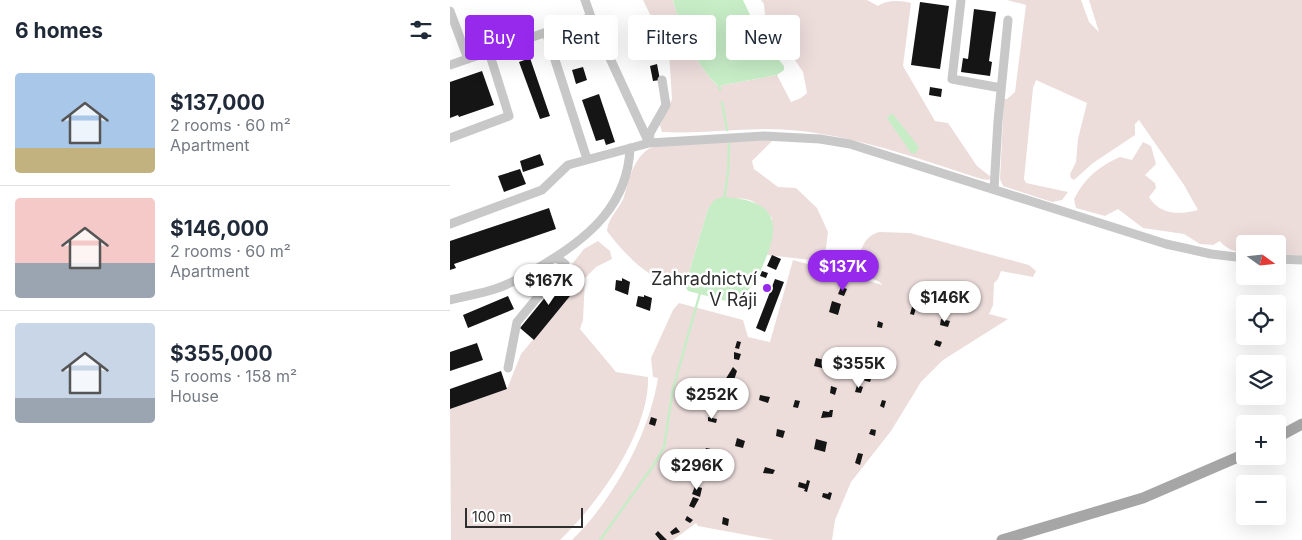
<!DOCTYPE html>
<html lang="en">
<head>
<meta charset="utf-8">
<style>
	:root { --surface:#fff; --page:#f6f6f7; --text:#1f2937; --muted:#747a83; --line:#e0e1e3; --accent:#9629ec }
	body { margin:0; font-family:Inter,sans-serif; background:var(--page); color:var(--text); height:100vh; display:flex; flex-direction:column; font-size:19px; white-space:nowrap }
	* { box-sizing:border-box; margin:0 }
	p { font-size:16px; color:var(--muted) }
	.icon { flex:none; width:28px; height:28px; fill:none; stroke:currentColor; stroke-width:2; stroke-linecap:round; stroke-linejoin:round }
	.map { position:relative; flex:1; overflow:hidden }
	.drawer { display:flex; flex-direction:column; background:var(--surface); width:450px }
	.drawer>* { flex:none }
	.hud { position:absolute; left:15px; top:15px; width:475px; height:45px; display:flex; gap:10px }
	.needle { width:32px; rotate:105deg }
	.fabs { position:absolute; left:786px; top:235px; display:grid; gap:10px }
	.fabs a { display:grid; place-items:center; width:50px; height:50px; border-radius:5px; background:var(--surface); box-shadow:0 5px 20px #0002; font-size:25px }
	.scale { position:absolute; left:15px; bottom:12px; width:118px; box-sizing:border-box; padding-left:5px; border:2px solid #2e2e2e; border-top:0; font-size:14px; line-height:18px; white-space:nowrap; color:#2e2e2e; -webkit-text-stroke:4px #fff; paint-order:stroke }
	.price { position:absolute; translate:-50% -42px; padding:0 11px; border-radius:18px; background:#fff; color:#222; font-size:16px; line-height:32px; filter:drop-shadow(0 1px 2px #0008) }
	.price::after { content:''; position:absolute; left:50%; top:30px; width:15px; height:11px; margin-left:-8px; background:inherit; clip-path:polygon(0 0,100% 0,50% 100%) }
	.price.on { background:var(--accent); color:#fff }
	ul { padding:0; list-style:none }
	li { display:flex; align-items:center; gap:15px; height:125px; padding:0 15px }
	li+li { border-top:1px solid var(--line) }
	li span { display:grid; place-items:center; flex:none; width:140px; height:100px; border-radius:5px; color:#555 }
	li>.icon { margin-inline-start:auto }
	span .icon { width:60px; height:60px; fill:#fffc; stroke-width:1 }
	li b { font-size:21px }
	h2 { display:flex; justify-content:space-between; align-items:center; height:60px; padding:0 15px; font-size:21px }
	.tag { padding:0 18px; border-radius:5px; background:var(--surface); box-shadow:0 5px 20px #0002; font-size:18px; line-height:45px }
	.tag.on { background:var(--accent); color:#fff }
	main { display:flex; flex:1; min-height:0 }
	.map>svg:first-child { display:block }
	.green { fill:#ecdddb }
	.water { fill:#c7edc7 }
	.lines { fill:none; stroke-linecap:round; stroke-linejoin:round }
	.stream { stroke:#c7edc7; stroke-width:2.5 }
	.building { fill:#151515 }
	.minor { stroke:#c8c8c8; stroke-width:9 }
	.major { stroke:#a6a6a6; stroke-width:11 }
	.poi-dot { fill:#9629ec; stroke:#fff; stroke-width:2 }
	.labels { text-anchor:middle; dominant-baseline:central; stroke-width:5; stroke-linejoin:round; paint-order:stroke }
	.poi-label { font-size:18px; fill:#2e2e2e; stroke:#fff; text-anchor:end }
</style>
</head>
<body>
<main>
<section class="drawer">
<h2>6 homes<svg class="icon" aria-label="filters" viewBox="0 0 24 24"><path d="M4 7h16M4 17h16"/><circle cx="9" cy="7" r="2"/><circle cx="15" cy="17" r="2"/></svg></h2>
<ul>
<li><span style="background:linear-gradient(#a9c7e8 75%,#c2b280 0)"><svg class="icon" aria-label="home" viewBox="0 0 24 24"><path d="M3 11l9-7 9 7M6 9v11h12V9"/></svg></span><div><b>$137,000</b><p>2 rooms · 60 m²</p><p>Apartment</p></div></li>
<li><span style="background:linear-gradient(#f6c9c9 65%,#9aa5b1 0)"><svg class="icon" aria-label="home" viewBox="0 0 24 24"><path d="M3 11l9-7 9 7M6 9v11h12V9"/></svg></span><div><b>$146,000</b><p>2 rooms · 60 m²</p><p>Apartment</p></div></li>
<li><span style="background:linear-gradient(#c9d6e8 75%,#9aa5b1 0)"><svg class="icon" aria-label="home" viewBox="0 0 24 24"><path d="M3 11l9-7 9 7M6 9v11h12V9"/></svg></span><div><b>$355,000</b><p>5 rooms · 158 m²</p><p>House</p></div></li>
</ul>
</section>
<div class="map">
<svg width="852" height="540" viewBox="0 0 852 540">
	<rect width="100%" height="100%" fill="#fff"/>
	<path class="green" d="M193,0H223C230,29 246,65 268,86L327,75L341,102L351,98L357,93L353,72L315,16L314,4L311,0H417L428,6C436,0 451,0 461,3L453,66L485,121L498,123L527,166L541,177L539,180L531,179C463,157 391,130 319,129C283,129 248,134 212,132L210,125L222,99L219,53Z
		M557,0H631L639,22L649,32L639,0H852V256L828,254V244H795V253C785,252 776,249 770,241L763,245L750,244L734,234L693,228L668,209L655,216L626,208L624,199C635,178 649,166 670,157L682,160L693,142L701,146L706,164L695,175L705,183L706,188L699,197C710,215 729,215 748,210L734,185L689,120L685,124V135L643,163L624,180L621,178L620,174L626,162L628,139L637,103L586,80L583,88L574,179L576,183L618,192L612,200L602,202L553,186L550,179L554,99H557L565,92L576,5Z
		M323,140L302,161L304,169L328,187L346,188L367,208L378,232L376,248L369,261L317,255L322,235V218C300,192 286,195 258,209L235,286C203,285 175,255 157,231C158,217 169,210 174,197C179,180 182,162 197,150C212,139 300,141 323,140Z
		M430,232L460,233L579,265L586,271L583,277L551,271L548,279L544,283L543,305L539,314L558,319L493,360L471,382L441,431L401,482L385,520L382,540H324L248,526L246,523L223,540H122C163,500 199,435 208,378L203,377L201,358L223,310L229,303L293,320L298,337L320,342L343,260L433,285C428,280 417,277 413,271C404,258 414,234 430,232Z
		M148,241L160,251L162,259L146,267L135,278L133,320L130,329L166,372L198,377C200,431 148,504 110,540H1L0,409L57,389L71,354L129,285L115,273L134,249Z"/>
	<path class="water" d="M223,0H293L311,38L334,66V70L327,75L268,86C246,65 230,29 223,0Z
		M442,113L469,147L465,154L461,153L437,118Z
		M272,197C336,200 330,231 307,278C303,285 296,291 295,298L298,303L295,306L238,291L235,286L258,209L264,200Z"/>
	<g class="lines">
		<path class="stream" d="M269,83L270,90
			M272,102L277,130
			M274,200L278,173L279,144
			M150,540L203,466L214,447L223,389L250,293"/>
	</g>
	<path class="building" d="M470,2L499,6L490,69L461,65Z
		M524,9L546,12L539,61L542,62L540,76L511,72L513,58L518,59Z
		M80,58L100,116L90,119L69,62Z
		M207,64L210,80L203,81L200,66Z
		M133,67L137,80L126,84L122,70Z
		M32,71L44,105L9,117L8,115L0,118V82Z
		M480,87L492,89L491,97L479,95Z
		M149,94L165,142L156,145L154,139L146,141L132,100Z
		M90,154L94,165L73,172L70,161Z
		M70,169L76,184L54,192L48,176Z
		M99,208L106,229L4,264L6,268L0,270V241Z
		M322,255L331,259L326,270L317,266Z
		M312,271L318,273L316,278L310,276Z
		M115,273L129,285L84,340L70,328Z
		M172,278L180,282L178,295L165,290L166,280L172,281Z
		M325,279L334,282L315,332L306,328Z
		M391,287L397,289L394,296L388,294Z
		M194,295L202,298L200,311L186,306L188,296L194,297Z
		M58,296L64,309L18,328L13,315Z
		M382,301L391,304L388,315L379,312Z
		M462,307L466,308L464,315L460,314Z
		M491,319L500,321L498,327L490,325Z
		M428,321L433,323L432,328L427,327Z
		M486,340L492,342L490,347L484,345Z
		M287,341L291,342L289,349L285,348Z
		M27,343L33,360L0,371V352Z
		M393,351L399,353L397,358L392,356Z
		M284,352L291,354L289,360L284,359Z
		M366,358L374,360L372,368L364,366Z
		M283,367L287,371L283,383L275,380Z
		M51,371L57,389L0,409V389Z
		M414,373L422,376L420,382L412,380Z
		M407,385L413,387L411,393L405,392Z
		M381,386L387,388L385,395L380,393Z
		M270,394L277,396L274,401L269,399Z
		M310,395L320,397L318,403L309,400Z
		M345,400L350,401L348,408L343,407Z
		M432,400L436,401L434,408L430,406Z
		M380,410H383L382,417L371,418L373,411L379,412Z
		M201,417L207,419L205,426L199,424Z
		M258,417L267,419L266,423L258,421Z
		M327,429L335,431L333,438L326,436Z
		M421,429L426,430L425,436L419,434Z
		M287,438L295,441L293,448L285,446Z
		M366,439L377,442L375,452L364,449Z
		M256,448L261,449L260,454L254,453Z
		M408,453L413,454L410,465L405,463Z
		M252,457L256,458L255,465L250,464Z
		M315,467L325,470L323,474L313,473Z
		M247,469L255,471L254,477H245Z
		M357,480L360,481L357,492L354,491L355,489L348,487L349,482L356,484Z
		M245,486L252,488L250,497L242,494Z
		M379,492L382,493L380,500L372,497L373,493L378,494Z
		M243,497L249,499L244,508L239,506Z
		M237,516L243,520L240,523L235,520Z
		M273,517L279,519L278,526L272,524Z
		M226,527L230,532L222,535L220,532Z
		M208,531L217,540H210L205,534Z"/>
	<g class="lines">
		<path class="minor" d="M135,0L141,17L199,143L200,133L216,105L212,80
			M511,0L502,79L551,88
			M0,11L18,59
			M96,32L137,159
			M0,65L141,17
			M0,138L59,116L39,52
			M544,189L548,121L558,20
			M0,224L92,190L118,165L199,143L314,136L370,139L400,144L716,244L761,254L795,258
			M828,259L852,260
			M0,300C15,296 30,294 45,289C63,283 80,273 96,263C141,236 178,203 180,148
			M58,368L67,322L115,264L106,257"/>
		<path class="major" d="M828,437L852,424
			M552,540L693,498L795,454"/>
	</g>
	<circle class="poi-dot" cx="317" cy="288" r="5"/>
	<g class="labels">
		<g class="poi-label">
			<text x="307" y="278">Zahradnictví<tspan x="307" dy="21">V Ráji</tspan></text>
		</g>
	</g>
</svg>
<div class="fabs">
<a><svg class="needle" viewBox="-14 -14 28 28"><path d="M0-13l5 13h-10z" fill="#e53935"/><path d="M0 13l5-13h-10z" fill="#747a83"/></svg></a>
<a><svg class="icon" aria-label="locate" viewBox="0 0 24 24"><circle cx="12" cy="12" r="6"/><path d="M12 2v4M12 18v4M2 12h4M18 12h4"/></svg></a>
<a><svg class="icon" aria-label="layers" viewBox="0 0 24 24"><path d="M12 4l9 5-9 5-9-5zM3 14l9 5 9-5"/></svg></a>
<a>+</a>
<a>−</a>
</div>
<div class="scale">100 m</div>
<b class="price on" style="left:393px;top:292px">$137K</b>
<b class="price" style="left:99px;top:306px">$167K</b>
<b class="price" style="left:495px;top:323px">$146K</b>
<b class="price" style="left:409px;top:389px">$355K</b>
<b class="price" style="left:262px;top:420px">$252K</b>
<b class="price" style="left:247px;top:491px">$296K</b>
<div class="hud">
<a class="tag on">Buy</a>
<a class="tag">Rent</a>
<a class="tag">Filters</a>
<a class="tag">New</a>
</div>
</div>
</main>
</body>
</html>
